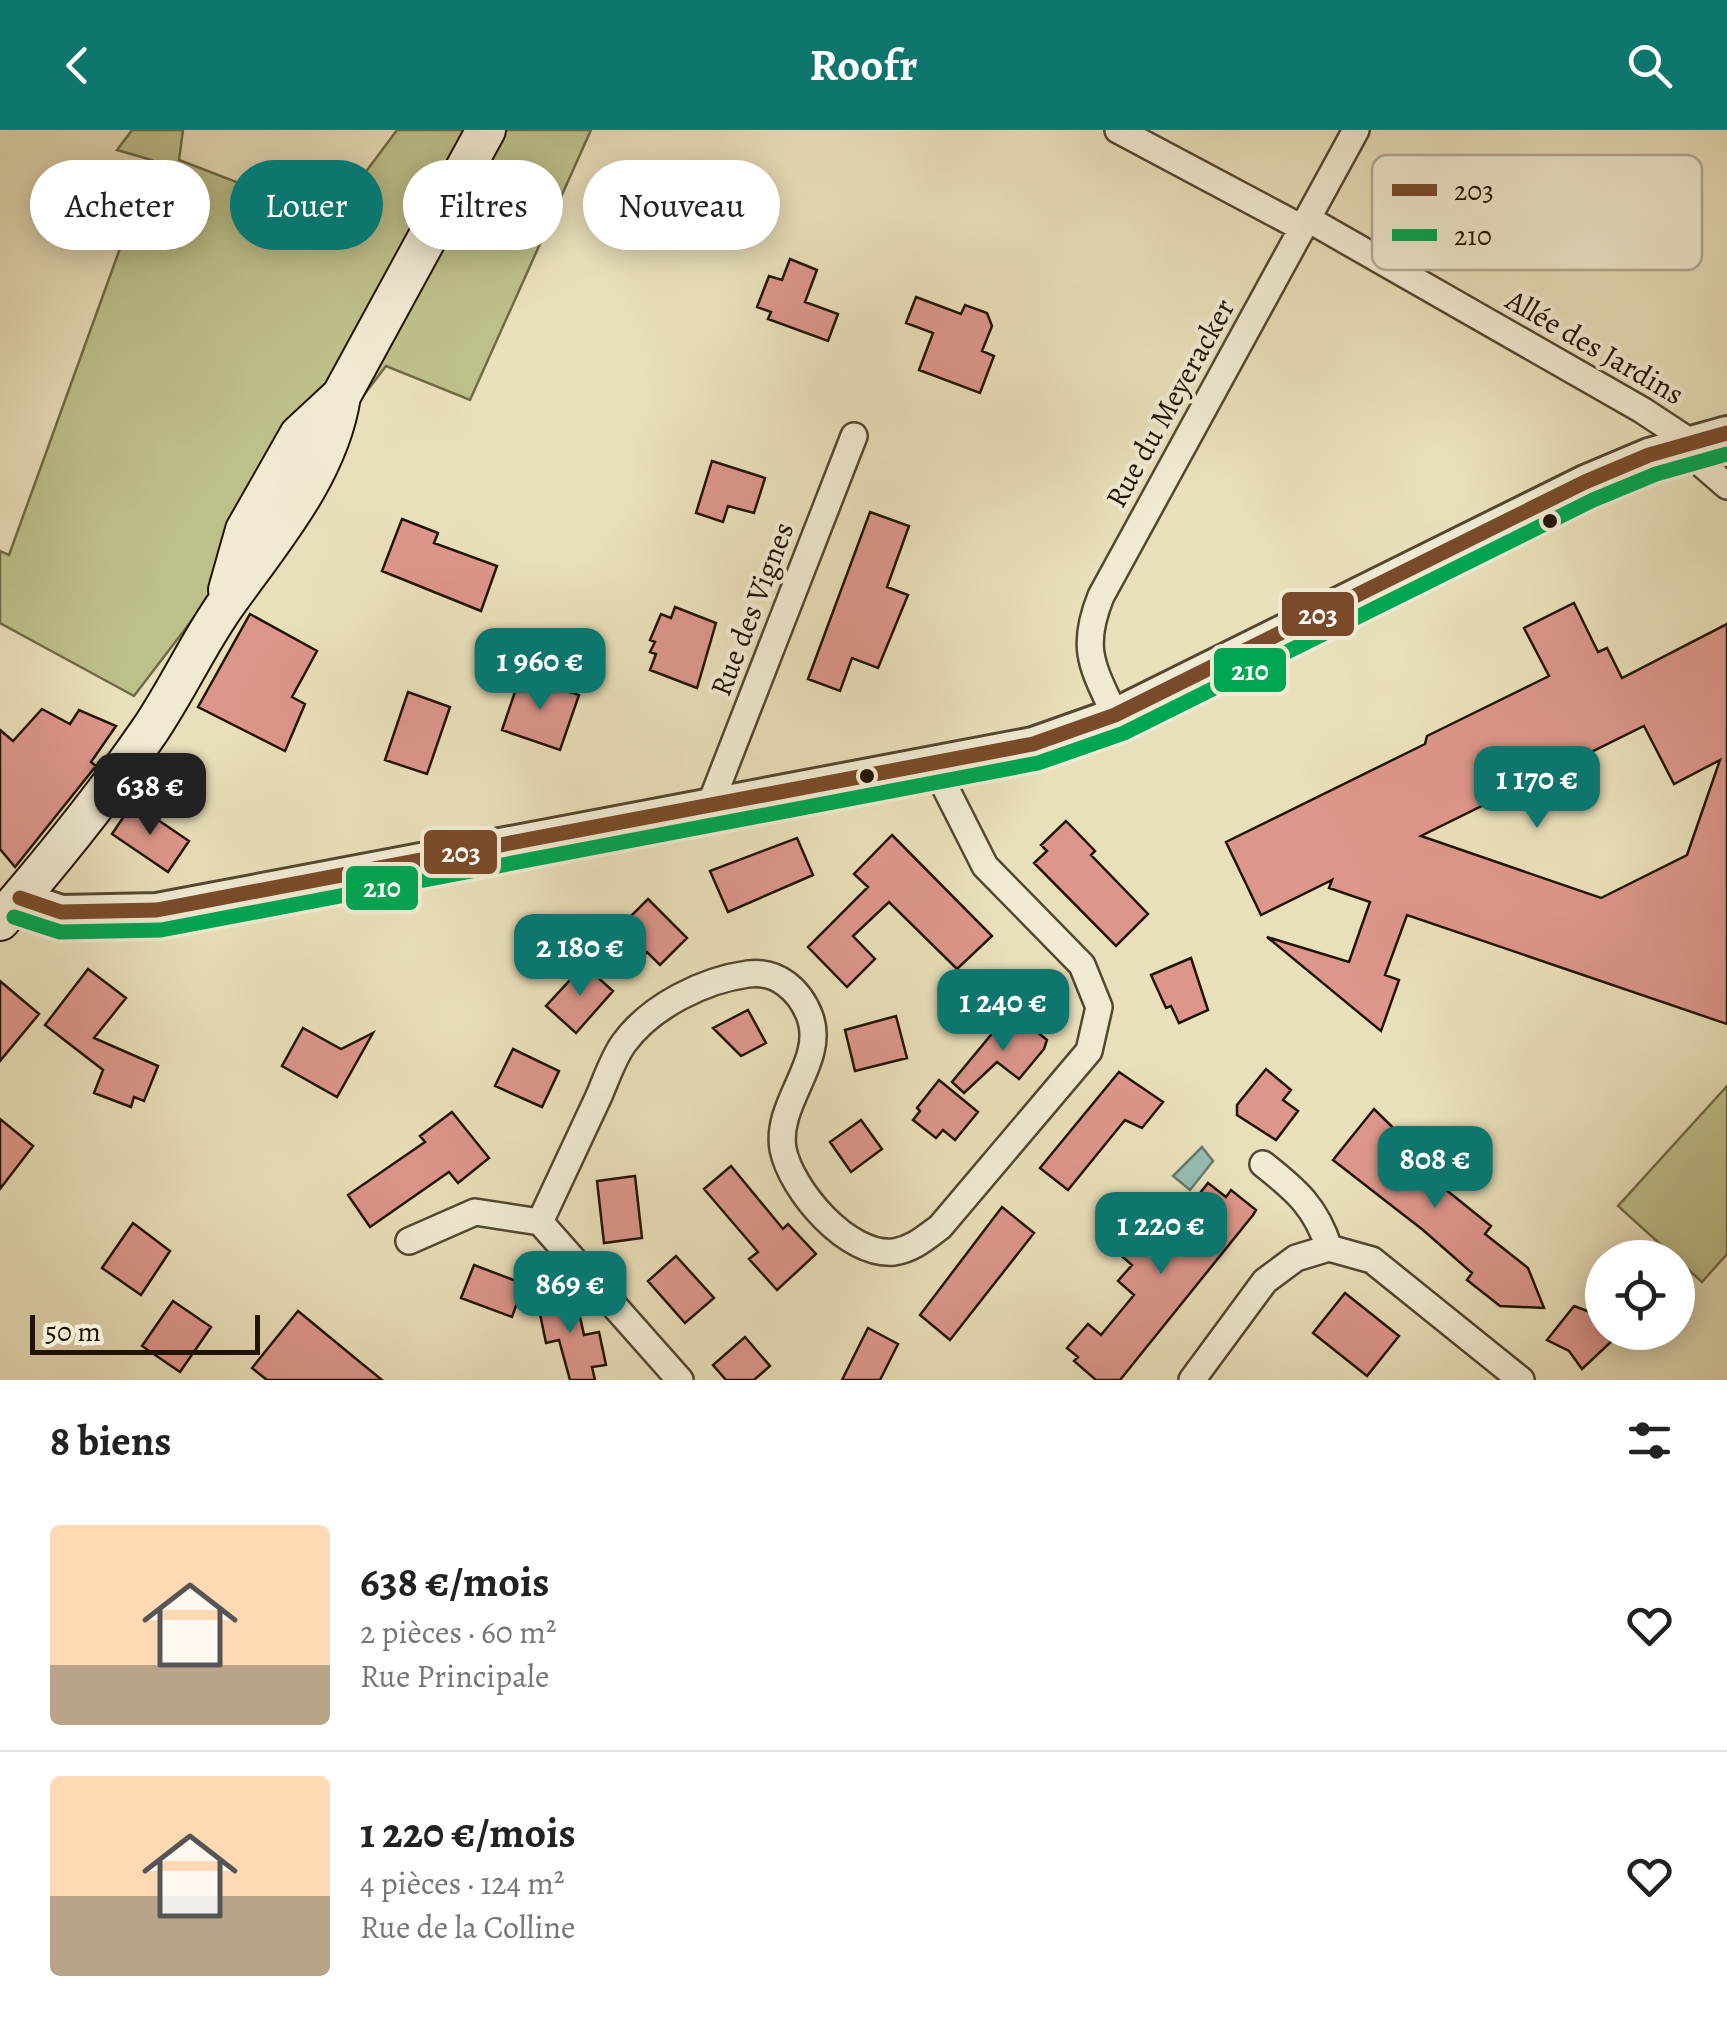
<!DOCTYPE html>
<html lang="fr">
<head>
<meta charset="utf-8">
<style>
	:root { --surface:#fff; --page:#f6f6f6; --text:#222; --muted:#767676; --line:#e0e0e0; --accent:#0f766e }
	body { margin:0; font-family:Alegreya,serif; background:var(--page); color:var(--text); height:100vh; display:flex; flex-direction:column; font-size:38px; white-space:nowrap }
	* { box-sizing:border-box; margin:0 }
	p { font-size:32px; color:var(--muted) }
	.icon { flex:none; width:55px; height:55px; fill:none; stroke:currentColor; stroke-width:2; stroke-linecap:round; stroke-linejoin:round }
	.map { position:relative; height:1250px; overflow:hidden }
	.details { display:flex; flex-direction:column; background:var(--surface); flex:1 }
	.details>* { flex:none }
	.banner { position:absolute; left:30px; top:30px; width:1000px; height:90px; display:flex; gap:20px }
	.tools { position:absolute; left:1585px; top:1110px; display:grid; gap:20px }
	.tools a { display:grid; place-items:center; width:110px; height:110px; border-radius:50%; background:var(--surface); box-shadow:0 5px 25px #0003; font-size:50px }
	.scale { position:absolute; left:30px; bottom:25px; width:230px; box-sizing:border-box; padding-left:10px; border:5px solid #221402; border-top:0; font-size:28px; line-height:35px; white-space:nowrap; color:#221402; -webkit-text-stroke:8px #f1ead2; paint-order:stroke }
	.price { position:absolute; translate:-50% -85px; padding:0 22px; border-radius:20px; background:var(--accent); color:#fff; font-size:32px; line-height:65px; filter:drop-shadow(0 2px 5px #0008) }
	.price::after { content:''; position:absolute; left:50%; top:60px; width:30px; height:22px; margin-left:-15px; background:inherit; clip-path:polygon(0 0,100% 0,50% 100%) }
	.price.current { background:#222; color:#fff }
	ul { padding:0; list-style:none }
	li { display:flex; align-items:center; gap:30px; height:250px; padding:0 50px }
	li+li { border-top:2px solid var(--line) }
	li span { display:grid; place-items:center; flex:none; width:280px; height:200px; border-radius:10px; color:#555 }
	li>.icon { margin-inline-start:auto }
	span .icon { width:120px; height:120px; fill:#fffc; stroke-width:1 }
	li b { font-size:42px }
	h2 { display:flex; justify-content:space-between; align-items:center; height:120px; padding:0 50px; font-size:42px }
	.chip { padding:0 35px; border-radius:45px; background:var(--surface); box-shadow:0 5px 25px #0003; font-size:35px; line-height:90px }
	.chip.current { background:var(--accent); color:#fff }
	header { display:flex; justify-content:space-between; align-items:center; height:130px; padding:0 50px; background:var(--accent); color:#fff; font-size:45px; font-weight:600 }
	.map>svg:first-child { display:block }
	.green { fill:#bec08a; stroke:#706a46; stroke-width:2.5 }
	.water { fill:#97bcb3; stroke:#68796c; stroke-width:2.5 }
	.building { fill:#dd968b; stroke:#221402; stroke-width:2.5; fill-rule:evenodd }
	.lines { fill:none; stroke-linecap:round; stroke-linejoin:round }
	.minor-casing { stroke:#544730; stroke-width:30 }
	.tertiary-casing { stroke:#544730; stroke-width:38 }
	.secondary-casing { stroke:#221402; stroke-width:42 }
	.minor { stroke:#f1ead2; stroke-width:25 }
	.tertiary { stroke:#f1ead2; stroke-width:32 }
	.secondary { stroke:#f1ead2; stroke-width:38 }
	.bus-1-casing { stroke:#f1ead2; stroke-width:22 }
	.bus-2-casing { stroke:#f1ead2; stroke-width:22 }
	.bus-1 { stroke:#7a4b2a; stroke-width:15 }
	.bus-2 { stroke:#00a651; stroke-width:15 }
	.bus-dot { fill:#221402; stroke:#f1ead2; stroke-width:4 }
	.labels { text-anchor:middle; dominant-baseline:central; stroke-width:8; stroke-linejoin:round; paint-order:stroke }
	.street-label { font-size:30px; fill:#221402; stroke:#f1ead2 }
	.key { fill:#f1ead2; stroke:#b3aa94; stroke-width:2.5 }
	.key-label { font-size:28px; fill:#221402 }
	.line-badge { stroke:#f1ead2; stroke-width:4 }
	.badge-label { font-size:28px; text-anchor:middle; font-weight:bold; fill:#fff }
</style>
</head>
<body>
<header><svg class="icon" aria-label="back" viewBox="0 0 24 24"><path d="M15 5l-7 7 7 7"/></svg>Roofr<svg class="icon" aria-label="search" viewBox="0 0 24 24"><circle cx="10" cy="10" r="6"/><path d="M15 15l6 6"/></svg></header>
<div class="map">
<svg width="1727" height="1250" viewBox="0 0 1727 1250">
	<rect width="100%" height="100%" fill="#e9dfba"/>
	<filter id="stains"><feTurbulence type="fractalNoise" baseFrequency=".002" numOctaves="4"/><feColorMatrix values="0 0 0 0 .2 0 0 0 0 .09 0 0 0 0 .02 0 0 0 .5 -.17"/></filter>
	<radialGradient id="worn" r=".72"><stop offset=".6" stop-color="#630" stop-opacity="0"/><stop offset="1" stop-color="#630" stop-opacity=".3"/></radialGradient>
	<path class="green" d="M132,0H183L179,30L275,67L362,47L397,0H591L470,270L386,236L134,566L0,493V421L9,425L152,30L117,20Z
		M1727,956V1124L1702,1152L1618,1076Z"/>
	<path class="water" d="M1202,1017L1213,1031L1190,1060L1173,1046Z"/>
	<path class="building" d="M790,129L817,140L805,172L838,184L828,211L768,189L771,182L757,177L769,146L782,150Z
		M916,167L961,184L965,175L987,183L992,196L982,221L994,226L980,263L919,240L933,203L906,193Z
		M712,331L765,348L754,383L728,376L723,392L696,383Z
		M870,382L909,396L887,457L908,465L878,538L852,528L840,561L808,549Z
		M402,389L438,403L434,413L497,436L481,481L382,441Z
		M1574,473L1598,522L1607,518L1622,548L1727,494V894L1407,785L1385,845L1399,850L1381,901L1267,807L1349,832L1370,772L1329,758L1332,750L1261,785L1226,712L1425,614L1427,606L1549,546L1524,498ZM1644,596L1674,654L1720,630L1687,725L1601,768L1421,706Z
		M675,477L716,493L697,558L650,540L656,524L650,522L655,512L650,510L661,484L671,488Z
		M250,484L317,521L292,567L305,574L285,621L198,577Z
		M520,547L579,565L560,620L502,600Z
		M408,562L450,577L427,644L385,630Z
		M42,579L70,594L79,580L116,596L91,632L96,636L15,737L0,719V600L13,611Z
		M133,673L189,711L168,742L112,704Z
		M1066,691L1095,721L1091,725L1148,784L1116,816L1034,733L1047,721L1041,715Z
		M892,705L992,806L957,839L889,772L853,806L875,829L847,857L808,817L868,757L854,744Z
		M797,708L813,745L728,782L710,741Z
		M648,769L687,808L660,835L647,822L643,827L617,800Z
		M1191,828L1208,880L1179,893L1171,876L1166,878L1151,845Z
		M584,835L613,861L576,903L546,876Z
		M88,839L126,868L94,908L158,936L144,971L134,967L131,977L94,963L103,940L45,895Z
		M0,851L39,884L0,931Z
		M748,880L766,913L741,926L713,898Z
		M896,886L907,928L855,941L845,900Z
		M1005,888L1021,901L1031,897L1047,910L1044,919L1019,949L997,932L964,963L952,952Z
		M303,898L341,919L373,903L337,967L282,936Z
		M513,919L559,941L542,977L495,956Z
		M1266,939L1291,960L1283,970L1298,981L1276,1010L1237,985V975Z
		M1119,942L1163,972L1142,998L1125,990L1068,1060L1040,1038Z
		M939,950L978,982L955,1010L943,1000L936,1008L913,990L920,981L917,978Z
		M1374,979L1428,1032L1429,1046L1491,1096L1485,1104L1528,1138L1544,1178L1500,1176L1467,1150L1472,1143L1423,1100L1333,1030Z
		M452,982L489,1028L458,1053L449,1042L370,1097L348,1065L425,1012L420,1006Z
		M0,989L33,1016L0,1059Z
		M861,990L882,1019L851,1042L830,1012Z
		M731,1036L783,1099L788,1094L816,1124L777,1160L749,1129L758,1122L704,1059Z
		M635,1046L642,1108L604,1113L597,1051Z
		M1208,1053L1226,1067L1231,1060L1256,1080L1253,1085L1120,1250H1096L1074,1231L1078,1227L1067,1218L1088,1194L1101,1205L1134,1165L1118,1151L1132,1135L1116,1121L1159,1070L1181,1087Z
		M1002,1077L1034,1103L950,1210L920,1185Z
		M133,1093L170,1121L141,1165L102,1138Z
		M676,1126L714,1168L685,1193L648,1151Z
		M474,1135L524,1154L512,1187L461,1168Z
		M560,1160L563,1171L576,1169L584,1205L599,1202L606,1235L592,1237L595,1250H570L559,1210L546,1213L536,1165Z
		M1345,1163L1399,1206L1367,1246L1313,1203Z
		M173,1171L211,1197L180,1242L142,1216Z
		M1574,1176L1598,1185L1602,1202H1610L1614,1209L1582,1239L1569,1221L1547,1210Z
		M298,1181L355,1228L382,1250H267L252,1238Z
		M868,1198L898,1214L880,1250H842Z
		M745,1207L770,1236L754,1250H726L713,1235Z"/>
	<g class="lines">
		<g class="minor-casing">
			<path id="minor" d="M1118,0L1302,98
				M1308,89L1642,280L1692,313L1705,337L1727,356
				M1115,585C1092,536 1080,518 1101,466L1356,0
				M710,675L854,306
				M1263,1034C1296,1060 1316,1077 1329,1118
				M540,1092C559,1051 579,1009 598,968C606,950 613,928 624,913C651,876 704,850 748,844C777,840 800,860 810,887C826,931 775,973 783,1019C791,1060 848,1127 894,1122C913,1119 925,1108 940,1097L1089,921L1099,877L1082,835L985,736L942,651L938,632
				M540,1092L680,1250
				M409,1111L475,1082L540,1092
				M1192,1250L1265,1151L1296,1128L1329,1118L1372,1130L1521,1250"/>
		</g>
		<g class="tertiary-casing">
			<path id="tertiary" d="M20,768L61,782L157,780L1033,614L1115,585L1585,352L1649,325L1727,303"/>
		</g>
		<g class="secondary-casing">
			<path id="secondary" d="M228,460L245,400L299,305L341,266L486,0
				M0,791C53,730 104,667 150,600C177,560 197,516 224,477C269,413 329,346 341,266"/>
		</g>
		<use href="#minor" class="minor"/>
		<use href="#tertiary" class="tertiary"/>
		<use href="#secondary" class="secondary"/>
		<g class="bus-1-casing">
			<path id="bus-1" d="M20,768L61,782L157,780L1033,614L1115,585L1585,352L1649,325L1727,303"/>
		</g>
		<g class="bus-2-casing">
			<path id="bus-2" d="M14,787L60,802L161,800L1038,633L1124,603L1593,370L1656,344L1727,324"/>
		</g>
		<use href="#bus-1" class="bus-1"/>
		<use href="#bus-2" class="bus-2"/>
	</g>
	<g class="bus-dot">
		<circle cx="1550" cy="391" r="9"/>
		<circle cx="867" cy="646" r="9"/>
	</g>
	<g class="labels">
		<g class="street-label">
			<text transform="translate(1595 217) rotate(30)">Allée des Jardins</text>
			<text transform="translate(1170 273) rotate(-61)">Rue du Meyeracker</text>
			<text transform="translate(752 479) rotate(-69)">Rue des Vignes</text>
		</g>
	</g>
	<rect x="1372" y="25" width="330" height="115" rx="15" class="key"/>
	<rect x="1392" y="54" width="45" height="12" fill="#7a4b2a"/>
	<rect x="1392" y="99" width="45" height="12" fill="#00a651"/>
	<g class="key-label">
		<text x="1454" y="70">203</text>
		<text x="1454" y="115">210</text>
	</g>
	<g class="line-badge">
		<rect x="1280" y="460" width="76" height="48" rx="10" fill="#7a4b2a"/>
		<rect x="1212" y="516" width="76" height="48" rx="10" fill="#00a651"/>
		<rect x="422" y="698" width="77" height="48" rx="10" fill="#7a4b2a"/>
		<rect x="344" y="734" width="76" height="48" rx="10" fill="#00a651"/>
	</g>
	<g class="badge-label">
		<text x="1318" y="494">203</text>
		<text x="1250" y="550">210</text>
		<text x="461" y="732">203</text>
		<text x="382" y="767">210</text>
	</g>
	<rect width="100%" height="100%" filter="url(#stains)"/>
	<rect width="100%" height="100%" fill="url(#worn)"/>
</svg>
<div class="tools">
<a><svg class="icon" aria-label="locate" viewBox="0 0 24 24"><circle cx="12" cy="12" r="6"/><path d="M12 2v4M12 18v4M2 12h4M18 12h4"/></svg></a>
</div>
<div class="scale">50 m</div>
<b class="price" style="left:540px;top:583px">1 960 €</b>
<b class="price" style="left:1537px;top:701px">1 170 €</b>
<b class="price current" style="left:150px;top:708px">638 €</b>
<b class="price" style="left:580px;top:869px">2 180 €</b>
<b class="price" style="left:1003px;top:924px">1 240 €</b>
<b class="price" style="left:1435px;top:1081px">808 €</b>
<b class="price" style="left:1161px;top:1147px">1 220 €</b>
<b class="price" style="left:570px;top:1206px">869 €</b>
<div class="banner">
<a class="chip">Acheter</a>
<a class="chip current">Louer</a>
<a class="chip">Filtres</a>
<a class="chip">Nouveau</a>
</div>
</div>
<section class="details">
<h2>8 biens<svg class="icon" aria-label="filters" viewBox="0 0 24 24"><path d="M4 7h16M4 17h16"/><circle cx="9" cy="7" r="2"/><circle cx="15" cy="17" r="2"/></svg></h2>
<ul>
<li><span style="background:linear-gradient(#ffd9b3 70%,#b9a48a 0)"><svg class="icon" aria-label="home" viewBox="0 0 24 24"><path d="M3 11l9-7 9 7M6 9v11h12V9"/></svg></span><div><b>638 €/mois</b><p>2 pièces · 60 m²</p><p>Rue Principale</p></div><svg class="icon" aria-label="heart" viewBox="0 0 24 24"><path d="M12 20l-8-8c-3-5 5-10 8-4 3-6 11-1 8 4z"/></svg></li>
<li><span style="background:linear-gradient(#ffd9b3 60%,#b9a48a 0)"><svg class="icon" aria-label="home" viewBox="0 0 24 24"><path d="M3 11l9-7 9 7M6 9v11h12V9"/></svg></span><div><b>1 220 €/mois</b><p>4 pièces · 124 m²</p><p>Rue de la Colline</p></div><svg class="icon" aria-label="heart" viewBox="0 0 24 24"><path d="M12 20l-8-8c-3-5 5-10 8-4 3-6 11-1 8 4z"/></svg></li>
</ul>
</section>
</body>
</html>
